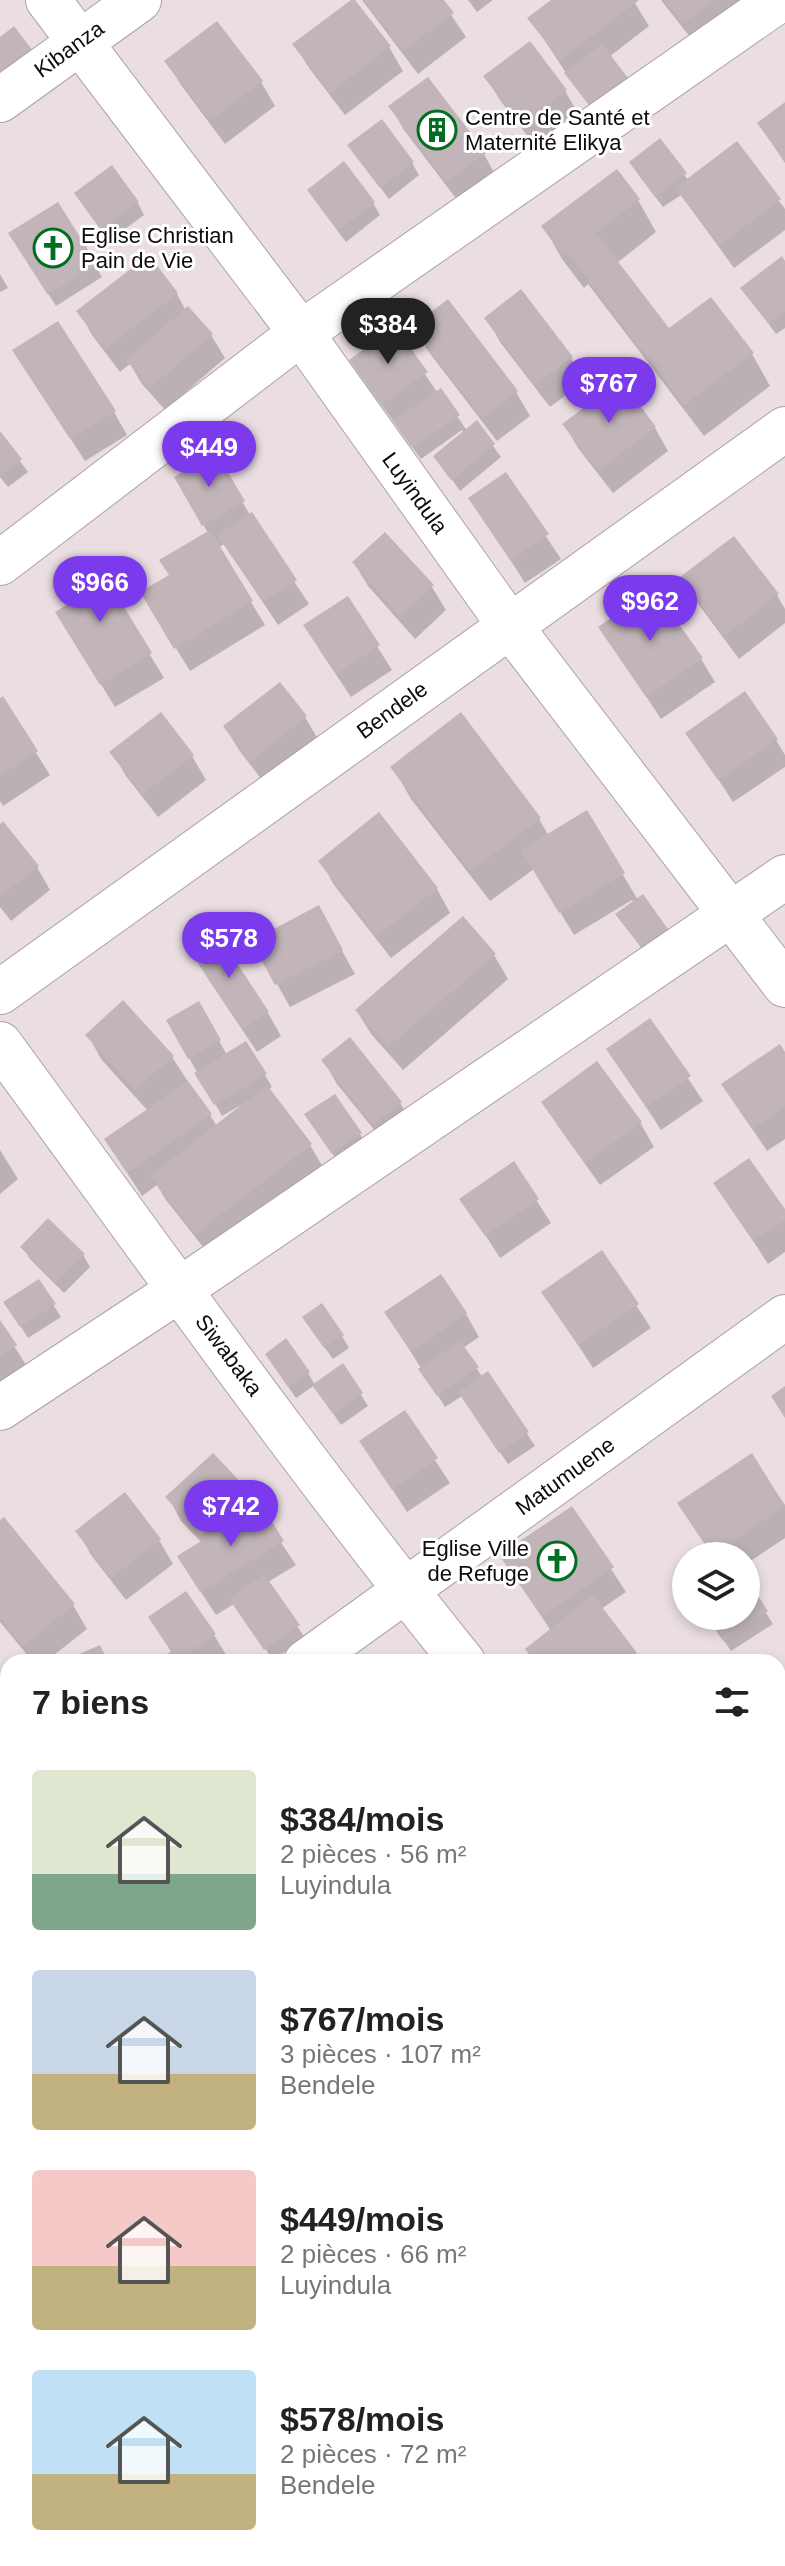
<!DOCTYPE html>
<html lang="fr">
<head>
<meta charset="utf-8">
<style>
	:root { --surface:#fff; --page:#f2f2f2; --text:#222; --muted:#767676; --accent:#7c3aed }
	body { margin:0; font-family:Helvetica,sans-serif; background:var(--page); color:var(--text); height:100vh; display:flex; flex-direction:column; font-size:30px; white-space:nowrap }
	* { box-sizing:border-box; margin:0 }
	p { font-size:26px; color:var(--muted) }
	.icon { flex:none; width:44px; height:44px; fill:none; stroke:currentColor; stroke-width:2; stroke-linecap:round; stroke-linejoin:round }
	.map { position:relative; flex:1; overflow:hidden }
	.panel { position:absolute; left:0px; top:1654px; width:786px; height:912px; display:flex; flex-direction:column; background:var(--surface); border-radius:24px 24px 0 0; box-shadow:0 4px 12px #0003 }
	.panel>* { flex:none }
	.buttons { position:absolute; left:672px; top:1542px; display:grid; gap:16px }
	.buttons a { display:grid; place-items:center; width:88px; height:88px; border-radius:50%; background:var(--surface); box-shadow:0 4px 12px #0003; font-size:40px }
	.price { position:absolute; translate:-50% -68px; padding:0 18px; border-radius:28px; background:var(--accent); color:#fff; font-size:26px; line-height:52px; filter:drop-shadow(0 2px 4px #0008) }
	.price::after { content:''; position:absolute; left:50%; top:48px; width:24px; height:18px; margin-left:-12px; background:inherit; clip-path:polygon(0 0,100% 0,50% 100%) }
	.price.on { background:#222; color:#fff }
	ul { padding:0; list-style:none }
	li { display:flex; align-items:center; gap:24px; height:200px; padding:0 32px }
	li span { display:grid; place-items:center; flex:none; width:224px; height:160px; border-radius:8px; color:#555 }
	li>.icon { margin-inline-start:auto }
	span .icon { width:96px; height:96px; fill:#fffc; stroke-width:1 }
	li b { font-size:34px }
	h2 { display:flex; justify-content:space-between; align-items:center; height:96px; padding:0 32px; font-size:34px }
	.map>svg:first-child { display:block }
	.shadow { fill:#0003 }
	.building { fill:#c1b5b9 }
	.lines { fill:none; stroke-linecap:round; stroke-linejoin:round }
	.minor-casing { stroke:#ada1a5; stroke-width:46 }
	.minor { stroke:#fff; stroke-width:44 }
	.labels { text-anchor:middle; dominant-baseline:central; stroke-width:6; stroke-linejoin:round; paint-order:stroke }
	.street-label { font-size:22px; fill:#0f0b0c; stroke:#fff }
	.poi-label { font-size:22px; fill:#0f0b0c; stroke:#fff; text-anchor:start }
</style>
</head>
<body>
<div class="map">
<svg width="785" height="2566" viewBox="0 0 785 2566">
	<rect width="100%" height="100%" fill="#eadee2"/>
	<path class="shadow" d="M362,0H441L466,37L418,74Z
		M468,0H493L477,12Z
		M554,0H633L649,26L609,57L601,121L574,85L530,18Z
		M661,0H755L697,46Z
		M295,45L389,47L403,71L345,115L309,68Z
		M167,62L261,82L275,106L225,144L181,85Z
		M486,77L565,91L579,115L536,147L500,100Z
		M785,105V163L759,124Z
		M391,107L484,154L497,178L461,205L404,130Z
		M659,141L688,180L736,144L785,209V230L734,268L681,195L663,207L638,174Z
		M357,157L412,163L419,175L389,199Z
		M638,200L656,232L617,263L669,331L752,354L770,386L704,436L588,284L584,288L562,259L544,227Z
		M138,203L144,215L109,241L84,205Z
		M317,203H373L380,215L346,242Z
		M18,246L95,265L102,277L56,306Z
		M785,264V328L776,334L742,288Z
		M0,274L8,288L0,292Z
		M177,294L186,311L211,335L225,358L165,410L142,384L130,364L120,372L92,335L79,311Z
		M487,318L571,358L585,381L550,407L500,342Z
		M415,327L516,392L530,416L497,441L428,351Z
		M395,330L437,392L440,390L467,431L476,423L501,457L460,491L435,456L464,433L462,430L421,459L366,384L352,360Z
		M29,374L114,412L127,435L85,461Z
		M565,425L655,428L668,451L613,493L578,448Z
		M0,434L28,472L8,487L0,477Z
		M215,455L250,515L309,604L278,625L224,544L218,548L265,625L190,671L156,616L171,576L208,533L177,478Z
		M505,475L561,559L525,583L471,499Z
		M385,535L432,587L446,610L415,639L368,586L354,563Z
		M94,562L164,678L115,707L71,636L75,602Z
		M682,578L777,595L785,609V623L739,659L696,601Z
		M347,599L392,670L351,697L319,649Z
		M601,628L701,659L715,682L661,719Z
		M2,699L50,775L3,806L0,801V701Z
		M305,717L319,741L265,784L239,750L225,727Z
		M688,733L776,740L785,755V767L733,802Z
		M112,752L192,756L206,780L158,817L126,776Z
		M393,767L539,819L549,836L586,813L638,900L652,962L625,926L634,903L632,900L574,935L534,869L490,901L411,799Z
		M379,815L437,889L450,913L391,958L334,885L321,861Z
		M0,826L37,867L50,890L11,921L0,907Z
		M318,908L355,974L290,1007L277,984Z
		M494,955L508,979L403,1070L371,1034L357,1011Z
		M205,974L268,1013L281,1036L257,1052Z
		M198,1004L227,1055L246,1044L272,1087L267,1089L310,1145L324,1169L211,1257L166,1200L157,1185L142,1196L106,1140L148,1111L101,1059L88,1035L172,1057L217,1126L241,1108L239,1106L222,1116L168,1021Z
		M650,1021L703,1101L661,1130L608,1049Z
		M785,1056V1139L767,1151L738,1108Z
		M323,1060L400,1103L414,1126L388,1147L337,1084Z
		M597,1064L641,1124L654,1147L600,1185L558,1126L544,1103Z
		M314,1126L360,1134L367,1146L339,1164Z
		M0,1150L18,1179L0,1194Z
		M513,1164L551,1223L500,1258L462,1199Z
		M716,1184L785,1213V1252L768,1264Z
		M23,1247L83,1255L90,1267L64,1293L30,1259Z
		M602,1253L651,1328L593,1368L544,1293Z
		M38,1281L61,1317L28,1338L13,1314Z
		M466,1314L479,1337L463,1348L483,1378L488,1374L535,1446L508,1464L462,1396L445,1407L401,1336Z
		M0,1323L29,1370L0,1390Z
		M312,1330L342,1336L349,1348L333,1359Z
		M274,1366L308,1373L315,1385L296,1398Z
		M343,1366L368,1406L341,1425L322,1397Z
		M404,1413L450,1483L407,1512L361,1442Z
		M751,1456L785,1505V1538L746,1564V1556H713L694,1527Z
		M248,1493L296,1565L268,1582L305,1638L273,1660L234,1604L216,1615L193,1580L202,1543L181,1521L168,1497Z
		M124,1495L159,1540L173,1564L126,1600L91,1555L78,1531Z
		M572,1509L626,1592L601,1609L641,1662H534L527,1649L551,1631L502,1556Z
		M0,1523L73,1605L87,1629L45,1662H33L0,1622Z
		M746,1581L773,1624L731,1651L707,1616H746Z
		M151,1618L214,1635L228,1658L222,1662H161L172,1653Z
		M0,1758L7,1769L0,1776Z
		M778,1951L785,1965V2000L778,2003Z
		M778,2349L784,2359L778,2363Z
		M0,2423L8,2435V2492L0,2498Z
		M778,2439L785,2448V2537L778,2531Z
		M585,2558H710L713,2563L708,2566H590Z"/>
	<path class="building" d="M351,0H355L391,46L330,93L292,44Z
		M364,0H444L454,13L403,51Z
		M551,0H639L560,60L527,18Z
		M664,0H714L682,24Z
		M217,21L263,81L210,121L164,61Z
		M14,26L36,55L0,82V37Z
		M530,41L567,90L521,125L483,76Z
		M602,44L631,82L593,110L564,73Z
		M428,77L486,153L446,182L388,106Z
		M785,102V161L757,123Z
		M382,119L414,162L380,188L347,145Z
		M660,138L687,173L655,197L629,162Z
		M737,141L781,199L719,246L675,188Z
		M344,161L375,202L338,231L307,190Z
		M112,165L139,202L101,230L74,193Z
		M617,169L640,199L596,233L669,328L711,297L754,353L684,405L568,254L564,257L541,226Z
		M58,202L97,264L48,295L8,233Z
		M149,255L178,293L105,349L76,311Z
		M782,256L785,261V311L768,323L740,288Z
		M521,289L573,357L535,385L484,318Z
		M448,299L518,391L482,418L412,327Z
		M188,306L213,334L150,388L126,360Z
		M58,321L116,411L70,439L12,350Z
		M395,327L428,372L381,405L349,360Z
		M621,380L656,427L598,471L562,424Z
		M441,388L460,415L412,448L393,421Z
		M477,420L495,444L451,480L433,456Z
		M0,431L22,459L0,476Z
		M216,452L245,501L202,526L174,477Z
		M506,472L549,534L510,560L468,498Z
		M252,512L297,580L263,602L217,535Z
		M210,530L253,601L174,649L140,592L169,575L159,560Z
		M385,532L434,585L400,616L352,562Z
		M734,536L779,594L724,636L680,577Z
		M95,559L152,653L100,685L55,612L73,601L60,578Z
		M654,589L703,658L646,697L598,627Z
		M348,596L380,645L336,674L303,625Z
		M280,682L307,716L250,762L223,726Z
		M745,691L778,739L718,780L685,733Z
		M3,696L38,751L0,776V698Z
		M161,712L194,755L143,794L109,752Z
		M461,712L541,818L470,871L390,767Z
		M587,810L625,873L559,913L521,850Z
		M379,812L438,888L377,936L318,861Z
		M3,821L39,866L0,896V824Z
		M643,894L670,932L644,951L615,914Z
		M319,905L343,950L275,985L251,941Z
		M463,916L496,954L388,1047L355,1010Z
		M216,931L269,1012L242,1029L189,950Z
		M123,1000L174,1056L135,1090L85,1035Z
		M199,1001L221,1040L188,1059L166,1020Z
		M650,1018L691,1076L646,1107L606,1049Z
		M350,1037L402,1102L373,1125L321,1060Z
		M246,1041L267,1074L214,1105L194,1073Z
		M780,1044L785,1052V1107L752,1129L721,1084Z
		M597,1061L642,1122L585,1163L541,1102Z
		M188,1081L212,1114L127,1173L104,1139Z
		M267,1085L312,1144L196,1234L150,1176Z
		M335,1094L362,1133L331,1153L304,1114Z
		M749,1158L785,1209V1220L753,1241L713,1183Z
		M514,1161L539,1199L485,1236L459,1199Z
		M48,1218L85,1254L56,1282L20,1247Z
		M602,1250L639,1304L578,1345L541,1292Z
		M441,1274L467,1313L411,1352L384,1312Z
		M39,1279L56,1304L20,1327L3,1302Z
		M322,1303L344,1335L324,1348L302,1317Z
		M0,1320L17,1345L0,1357Z
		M286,1338L310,1372L288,1387L265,1354Z
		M460,1341L479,1367L437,1396L418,1369Z
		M343,1363L363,1393L333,1414L312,1385Z
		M488,1371L529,1432L499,1453L458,1392Z
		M785,1386V1418L771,1396Z
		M405,1410L438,1458L392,1490L359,1441Z
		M213,1453L250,1492L201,1536L165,1497Z
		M752,1453L785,1506L712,1555L677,1503Z
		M125,1492L161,1539L111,1578L75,1531Z
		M261,1504L284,1541L200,1592L177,1556Z
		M572,1506L614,1567L542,1617L499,1555Z
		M4,1517L75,1604L23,1646L0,1618V1520Z
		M264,1574L300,1625L264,1650L229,1599Z
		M746,1578L768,1611L723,1641L706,1616H746Z
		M186,1591L216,1634L190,1652L198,1662H158L171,1651L148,1617Z
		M593,1595L637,1653L625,1662H535L525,1649Z
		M100,1645L108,1662H61Z
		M782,1841L785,1845V1937L778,1926V1843Z
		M778,1949L785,1963V1985L778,1988Z
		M0,2420L8,2431V2459L0,2465Z
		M778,2435L785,2444V2467L778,2473Z
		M785,2491V2532L778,2526V2498Z
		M783,2535L785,2539V2566H723L738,2558H778V2537Z
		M18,2558H21L27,2566H6Z
		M122,2558H186L192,2566H128Z
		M338,2558H423L428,2566H326Z
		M454,2558H508L514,2566H459Z
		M587,2558H656L644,2566H592Z"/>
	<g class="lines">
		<g class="minor-casing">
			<path id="minor" d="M48,0L301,333L510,626L785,985
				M0,100L139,0
				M0,563L301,333L779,0
				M0,992L785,429
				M0,1044C152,1251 301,1462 463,1662
				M0,1408L179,1290L785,877
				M306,1662L785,1317
				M778,1761L785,1756
				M0,1878L8,1873
				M0,2134L8,2145
				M778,2137L785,2150
				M778,2188L785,2183
				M0,2307L8,2301
				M258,2566L267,2558"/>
		</g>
		<use href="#minor" class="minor"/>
	</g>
	<defs>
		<g id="building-ring" transform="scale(2)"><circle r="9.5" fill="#fff" stroke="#026f20" stroke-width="1.5"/><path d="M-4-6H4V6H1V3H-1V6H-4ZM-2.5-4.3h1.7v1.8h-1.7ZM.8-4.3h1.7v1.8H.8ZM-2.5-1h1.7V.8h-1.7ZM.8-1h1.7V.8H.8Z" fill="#026f20"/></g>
		<g id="church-ring" transform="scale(2)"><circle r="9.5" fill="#fff" stroke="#026f20" stroke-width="1.5"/><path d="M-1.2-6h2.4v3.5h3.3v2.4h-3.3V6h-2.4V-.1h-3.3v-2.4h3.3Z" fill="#026f20"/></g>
	</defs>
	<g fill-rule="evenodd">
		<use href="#building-ring" x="437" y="130"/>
		<use href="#church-ring" x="53" y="248"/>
		<use href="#church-ring" x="557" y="1561"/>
	</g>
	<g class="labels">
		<g class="street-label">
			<text transform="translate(69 49) rotate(-36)">Kibanza</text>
			<text transform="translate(415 493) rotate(54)">Luyindula</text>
			<text transform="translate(392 710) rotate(-36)">Bendele</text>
			<text transform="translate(229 1355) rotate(53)">Siwabaka</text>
			<text transform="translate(565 1476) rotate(-36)">Matumuene</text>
		</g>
		<g class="poi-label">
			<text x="465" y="117">Centre de Santé et<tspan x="465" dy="25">Maternité Elikya</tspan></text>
			<text x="81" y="235">Eglise Christian<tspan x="81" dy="25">Pain de Vie</tspan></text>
			<text x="529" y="1548" text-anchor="end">Eglise Ville<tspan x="529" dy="25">de Refuge</tspan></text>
		</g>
	</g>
</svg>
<div class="buttons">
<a><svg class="icon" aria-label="layers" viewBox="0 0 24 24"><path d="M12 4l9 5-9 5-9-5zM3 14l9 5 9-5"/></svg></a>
</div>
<b class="price on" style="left:388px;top:366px">$384</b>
<b class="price" style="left:609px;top:425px">$767</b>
<b class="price" style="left:209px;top:489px">$449</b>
<b class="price" style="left:100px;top:624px">$966</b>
<b class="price" style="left:650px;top:643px">$962</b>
<b class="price" style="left:229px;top:980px">$578</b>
<b class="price" style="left:231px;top:1548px">$742</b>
<section class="panel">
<h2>7 biens<svg class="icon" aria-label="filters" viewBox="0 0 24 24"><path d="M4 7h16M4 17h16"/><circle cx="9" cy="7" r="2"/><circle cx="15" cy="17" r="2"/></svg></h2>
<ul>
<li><span style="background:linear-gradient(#dfe7d0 65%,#7fa58c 0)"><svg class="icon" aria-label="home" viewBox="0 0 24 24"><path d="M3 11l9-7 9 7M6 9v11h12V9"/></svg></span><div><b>$384/mois</b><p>2 pièces · 56 m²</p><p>Luyindula</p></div></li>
<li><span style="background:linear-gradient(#c9d6e8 65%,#c2b280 0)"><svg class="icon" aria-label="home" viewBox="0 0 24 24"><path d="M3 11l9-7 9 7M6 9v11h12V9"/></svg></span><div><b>$767/mois</b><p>3 pièces · 107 m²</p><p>Bendele</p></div></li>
<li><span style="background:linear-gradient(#f6c9c9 60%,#c2b280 0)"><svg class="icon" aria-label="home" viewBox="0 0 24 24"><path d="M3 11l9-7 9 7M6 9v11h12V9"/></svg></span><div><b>$449/mois</b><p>2 pièces · 66 m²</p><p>Luyindula</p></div></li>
<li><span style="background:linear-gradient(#bfe0f5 65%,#c2b280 0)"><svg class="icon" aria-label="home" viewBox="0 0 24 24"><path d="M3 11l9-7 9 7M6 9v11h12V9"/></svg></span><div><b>$578/mois</b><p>2 pièces · 72 m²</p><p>Bendele</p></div></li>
</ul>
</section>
</div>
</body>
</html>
